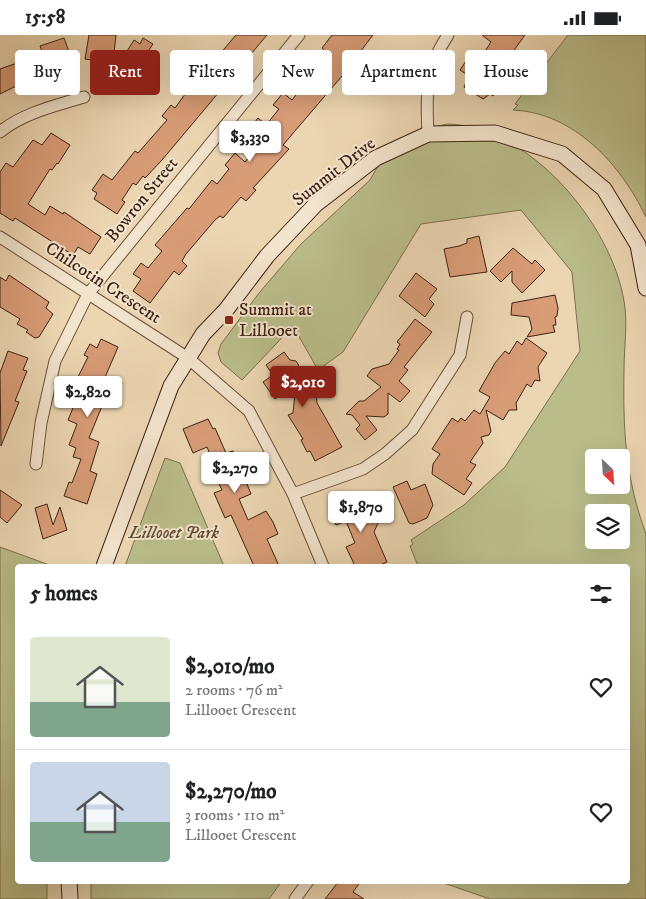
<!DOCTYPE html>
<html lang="en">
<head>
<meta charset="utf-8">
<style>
	:root { --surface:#fff; --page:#f6f6f6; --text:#202124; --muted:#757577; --line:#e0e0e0; --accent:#8f2418 }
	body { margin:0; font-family:"IM FELL DW Pica",serif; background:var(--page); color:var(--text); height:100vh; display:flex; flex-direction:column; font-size:19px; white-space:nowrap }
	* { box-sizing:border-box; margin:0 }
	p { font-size:16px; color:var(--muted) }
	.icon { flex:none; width:28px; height:28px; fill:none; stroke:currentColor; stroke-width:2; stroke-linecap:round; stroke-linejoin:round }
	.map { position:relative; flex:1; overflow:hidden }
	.side { position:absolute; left:15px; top:529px; width:615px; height:320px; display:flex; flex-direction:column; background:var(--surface); border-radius:5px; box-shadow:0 5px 20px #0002 }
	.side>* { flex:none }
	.top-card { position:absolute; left:15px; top:15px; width:616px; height:45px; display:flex; gap:10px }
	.needle { width:32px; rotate:155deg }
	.tools { position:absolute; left:585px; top:414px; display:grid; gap:10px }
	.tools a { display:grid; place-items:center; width:45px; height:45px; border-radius:5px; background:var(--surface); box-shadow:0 5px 20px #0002; font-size:25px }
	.price { position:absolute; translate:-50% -42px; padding:0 11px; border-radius:5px; background:#fff; color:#222; font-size:16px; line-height:32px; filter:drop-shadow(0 1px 2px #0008) }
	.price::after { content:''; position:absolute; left:50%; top:30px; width:15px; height:11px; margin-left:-8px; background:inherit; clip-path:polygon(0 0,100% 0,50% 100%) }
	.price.current { background:var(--accent); color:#fff }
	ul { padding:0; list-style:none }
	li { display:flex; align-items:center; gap:15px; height:125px; padding:0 15px }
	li+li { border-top:1px solid var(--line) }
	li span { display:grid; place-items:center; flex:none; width:140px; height:100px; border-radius:5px; color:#555 }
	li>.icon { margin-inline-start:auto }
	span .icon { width:60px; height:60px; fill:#fffc; stroke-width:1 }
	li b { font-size:21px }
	h2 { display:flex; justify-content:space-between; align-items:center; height:60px; padding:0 15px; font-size:21px }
	.tag { padding:0 18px; border-radius:5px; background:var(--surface); box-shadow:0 5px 20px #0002; font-size:18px; line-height:45px }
	.tag.current { background:var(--accent); color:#fff }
	.status { display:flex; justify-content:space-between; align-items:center; height:35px; padding:0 25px; background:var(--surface); direction:ltr }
	.status svg { height:14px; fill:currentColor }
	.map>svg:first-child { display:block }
	.green { fill:#babd8a; stroke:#7c6f4e; fill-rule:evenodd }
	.building { fill:#d89c77; stroke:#3e2112 }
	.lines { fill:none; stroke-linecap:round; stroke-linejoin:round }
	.street-casing { stroke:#6a4e3a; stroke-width:13 }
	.secondary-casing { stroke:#3e2112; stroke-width:17 }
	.street { stroke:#f3e4cd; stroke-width:11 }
	.secondary { stroke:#f3e4cd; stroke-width:15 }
	.poi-dot { fill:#8f2418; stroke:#f3e4cd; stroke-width:2 }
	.labels { text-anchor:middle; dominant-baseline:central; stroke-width:4; stroke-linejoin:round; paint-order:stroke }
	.street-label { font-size:18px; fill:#3e2112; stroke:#f3e4cd }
	.poi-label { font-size:18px; fill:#3e2112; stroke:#f3e4cd; text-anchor:start }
	.park-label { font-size:18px; font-style:italic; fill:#5d4830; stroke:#f3e4cd }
</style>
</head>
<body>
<div class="status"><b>15:58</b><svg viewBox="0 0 49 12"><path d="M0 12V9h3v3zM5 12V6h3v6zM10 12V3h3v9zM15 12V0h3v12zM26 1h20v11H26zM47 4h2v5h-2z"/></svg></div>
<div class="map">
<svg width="646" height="864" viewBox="0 0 646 864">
	<rect width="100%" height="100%" fill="#ecd6b2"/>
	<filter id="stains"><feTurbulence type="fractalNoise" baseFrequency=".004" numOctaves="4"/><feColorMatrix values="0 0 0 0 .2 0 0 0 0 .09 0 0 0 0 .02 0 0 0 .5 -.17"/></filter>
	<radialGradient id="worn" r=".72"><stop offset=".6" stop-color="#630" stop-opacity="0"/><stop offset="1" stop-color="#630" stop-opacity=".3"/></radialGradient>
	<path class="green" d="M568,0H646V182C621,130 575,78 513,75L518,70L515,69Z
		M448,89C531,92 611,189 624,266C628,287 624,313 624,335C623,395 625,442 646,499V864H490L438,846H628V531H418L410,511L413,509L411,505L464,470L505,432L580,316L572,237L521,175L421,189L343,317L318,335L293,291L242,345L221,327L218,318L221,309L259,258L301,209L370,145L382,124L426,93ZM594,422H621V450H594ZM594,478H621V505H594Z
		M165,423L180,428L224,531H125Z
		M0,512L52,531H18V846H47V864H0Z
		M91,846H282L269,864H91Z"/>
	<path class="building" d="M89,0H116L114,18L100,16L99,26L85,24Z
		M236,0H267L162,125L145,143L143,141L136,150L133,148L122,165L125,167L117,179L94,164L97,158L92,155L103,139L112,145L135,116L138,118L167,85L162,81L171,70L175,73L207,29L216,18L219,20Z
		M332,0H373L350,30L353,32L344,43L342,41L283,110L289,114L253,153L256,155L246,166L241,162L223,183L220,181L215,185L186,219L182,226L187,231L179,240L174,236L150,268L133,256L141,244L133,239L141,228L148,233L162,216L155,210L187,173L189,174L212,145L217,149L229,134L225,130L235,118L245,127L262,106L249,94L258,83L266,90L279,74L273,70L283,58L292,65L304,50L296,44L305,33L307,35L324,15L322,13Z
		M482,0H525L497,39L500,41L496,49L499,51L493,61L490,59L483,64L464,52L469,41L460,35L468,23L477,28L491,7Z
		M64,3L72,25L43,36L45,40L40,42L39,47L21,52L20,49L0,59V34L43,19L40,11Z
		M143,3L153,9L149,15L153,18L142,35L134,29L130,36L119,29L134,5L140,9Z
		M51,98L70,110L58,129L57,128L52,135L50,134L28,169L45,180L50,171L63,179L64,177L101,202L90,219L78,212L73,220L15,183L13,186L0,178V137L6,128L13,132L33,105L42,110Z
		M479,201L487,237L450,242L444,214L459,211L467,208V204Z
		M513,213L532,229L535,225L545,235L522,258L512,247V236L501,247L490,236Z
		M416,238L437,254L429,264L434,269L425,282L399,261Z
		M9,240L49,267L46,273L53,279L39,302L35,303L26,297L28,295L17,289L20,284L0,272V242L6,246Z
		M555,260L558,273L557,281L555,282L556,290H553L555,297L527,302L532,294L529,282L511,280L512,268Z
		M415,284L432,297L404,332L408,335L399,346L410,356L400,367L388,358V379L384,382L366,381L377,395L365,405L356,394L360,390L352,380L346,379L359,366H364L381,352L367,341L372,334L389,329L399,315L397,314L400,309L397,307Z
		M526,303L547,318L538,332L540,346L535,345L531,352L527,349L516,368L517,375H509L503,385L486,375L491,396L489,400L481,402L483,408L470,427L476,430L466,444L472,448L464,460L432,439L433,429L440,419L432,414L452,383L458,387L461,383L465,386L474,375L480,379L490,362L479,356L495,328L505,316L509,319L517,306L522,310Z
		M101,304L118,312L94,368L102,371L89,403L99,407L90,436L97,439L87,469L64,461L69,447L72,448L81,424L73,422L76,413L69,410L77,389L68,385L80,356L73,352L88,322L84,320L90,309L97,313Z
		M8,316L28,323L23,335L27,336L15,366L19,367L1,411L0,338Z
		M284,317L290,325L296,326L298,329L302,342L311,358H316L317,368L342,412L315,426L310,416L307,417L301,405L303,404L288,380L293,378L296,348L275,364L263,347L273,340L266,330Z
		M208,384L213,394L215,393L226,418L233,416L237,425L243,422L249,436L243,439L251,459L239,464L248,485L266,476L273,487L278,499L267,504L279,531H254L231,480L225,483L214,458L222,455L212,434L214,429L207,412L193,418L183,394Z
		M407,446L411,455L425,449L433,470L427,483L413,489L409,488L393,452Z
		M0,455L22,470L7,488L0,482Z
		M362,463L366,465L372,481L376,482L378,488L374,497L387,527L378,531H355L346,512L355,508L346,486L336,490L329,474Z
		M47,469L53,490L60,472L67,495L43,504L35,473Z
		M339,846H361L353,857L364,864H325Z"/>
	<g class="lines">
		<g class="street-casing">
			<path id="street" d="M0,97C23,78 55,71 84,62
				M428,99C426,59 425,34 448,0
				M0,202L188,323L249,376L293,459L323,531
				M36,429L41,388L55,326L88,259L299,0
				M293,459L363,434L385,419L412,395L460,320L467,282
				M295,864L308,846"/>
		</g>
		<g class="secondary-casing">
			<path id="secondary" d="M104,531L171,351L203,299L226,275L267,221L316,169L376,123L428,99L495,98L562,119L604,154L638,210L646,253
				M69,846L70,864"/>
		</g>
		<use href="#street" class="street"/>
		<use href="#secondary" class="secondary"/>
	</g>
	<rect class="poi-dot" x="224" y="280" width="10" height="10" rx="2.5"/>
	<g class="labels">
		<g class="street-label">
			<text transform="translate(334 137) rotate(-38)">Summit Drive</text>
			<text transform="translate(142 165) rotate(-51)">Bowron Street</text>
			<text transform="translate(103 248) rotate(33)">Chilcotin Crescent</text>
		</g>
		<g class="poi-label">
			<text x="239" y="275">Summit at<tspan x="239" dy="21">Lillooet</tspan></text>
		</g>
		<g class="park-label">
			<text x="174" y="498">Lillooet Park</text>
		</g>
	</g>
	<rect width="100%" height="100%" filter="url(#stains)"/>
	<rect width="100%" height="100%" fill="url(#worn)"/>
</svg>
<div class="tools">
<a><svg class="needle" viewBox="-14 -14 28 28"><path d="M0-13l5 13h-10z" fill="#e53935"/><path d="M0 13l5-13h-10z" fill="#757577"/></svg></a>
<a><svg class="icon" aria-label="layers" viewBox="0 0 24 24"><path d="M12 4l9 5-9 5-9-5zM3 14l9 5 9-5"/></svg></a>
</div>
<b class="price" style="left:250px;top:128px">$3,330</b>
<b class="price current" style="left:303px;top:373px">$2,010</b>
<b class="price" style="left:88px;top:383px">$2,820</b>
<b class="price" style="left:235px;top:459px">$2,270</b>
<b class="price" style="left:361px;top:498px">$1,870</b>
<div class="top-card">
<a class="tag">Buy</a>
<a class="tag current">Rent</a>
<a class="tag">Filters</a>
<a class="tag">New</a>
<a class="tag">Apartment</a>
<a class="tag">House</a>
</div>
<section class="side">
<h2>5 homes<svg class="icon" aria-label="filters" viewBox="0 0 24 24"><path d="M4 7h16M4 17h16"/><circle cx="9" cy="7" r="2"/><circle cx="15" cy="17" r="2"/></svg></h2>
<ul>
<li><span style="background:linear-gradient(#dfe7d0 65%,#7fa58c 0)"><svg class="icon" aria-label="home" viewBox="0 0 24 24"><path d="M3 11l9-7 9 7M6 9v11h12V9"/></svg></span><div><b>$2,010/mo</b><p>2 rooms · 76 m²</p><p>Lillooet Crescent</p></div><svg class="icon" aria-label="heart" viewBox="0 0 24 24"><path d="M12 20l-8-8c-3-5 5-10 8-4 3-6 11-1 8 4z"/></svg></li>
<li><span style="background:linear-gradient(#c9d6e8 60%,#7fa58c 0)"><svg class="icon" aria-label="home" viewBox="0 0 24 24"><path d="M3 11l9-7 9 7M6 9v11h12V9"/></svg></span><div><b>$2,270/mo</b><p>3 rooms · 110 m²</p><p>Lillooet Crescent</p></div><svg class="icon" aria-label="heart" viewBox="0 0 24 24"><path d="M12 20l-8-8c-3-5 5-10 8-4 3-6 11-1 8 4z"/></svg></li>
</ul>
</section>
</div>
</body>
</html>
